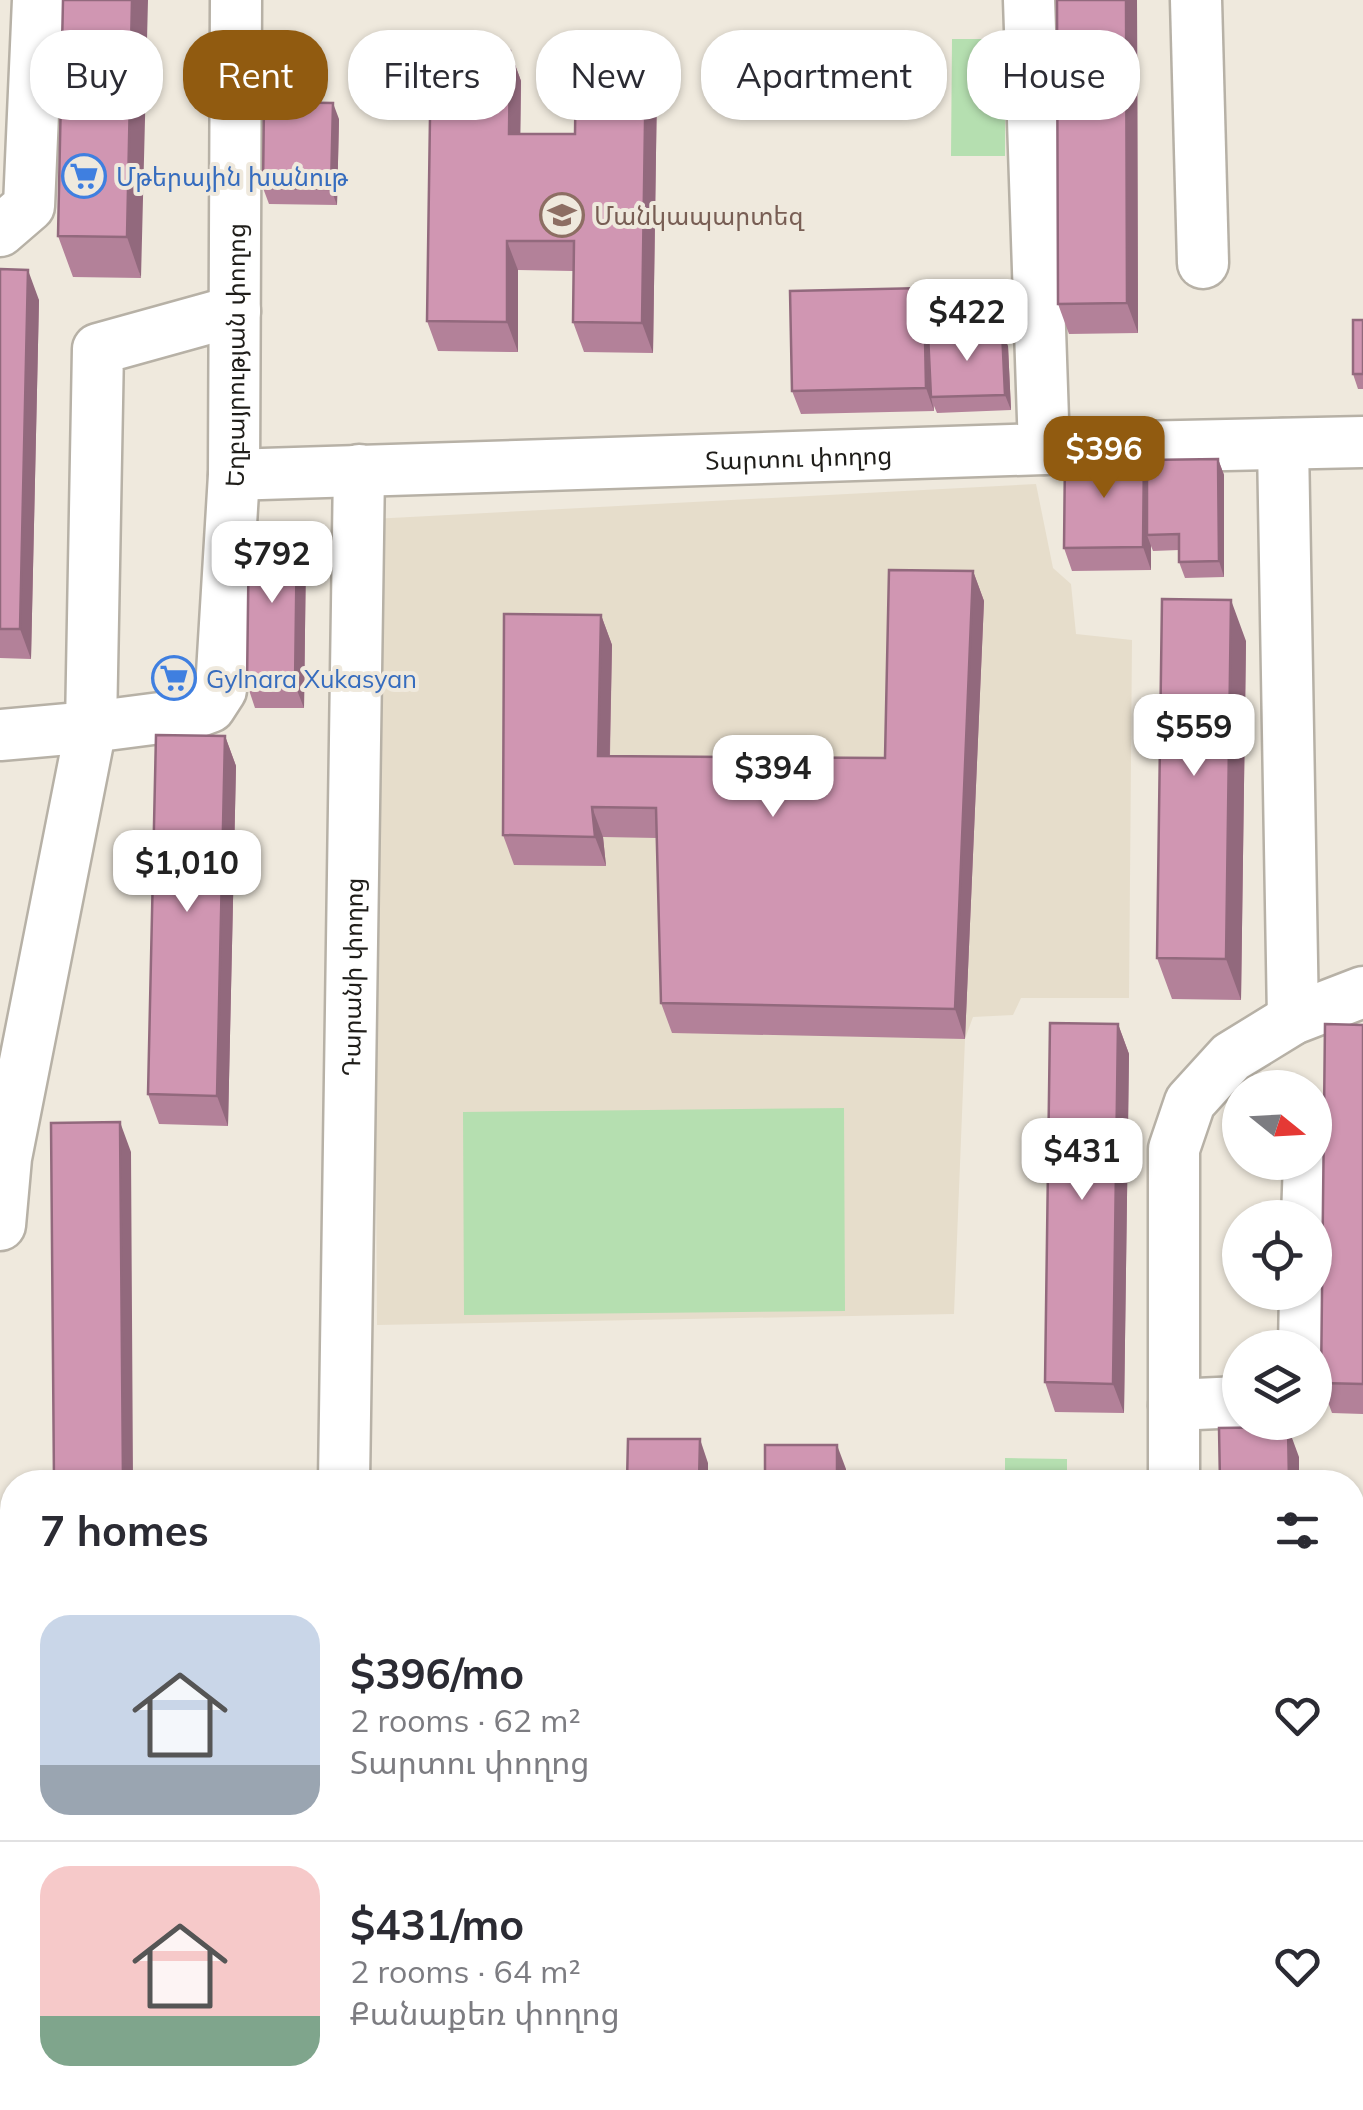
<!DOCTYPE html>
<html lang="en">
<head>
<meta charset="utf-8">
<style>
	:root { --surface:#fff; --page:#f2f2f3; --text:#2b2b33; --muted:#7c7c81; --line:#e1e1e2; --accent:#915b10 }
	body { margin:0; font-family:Mulish,"Noto Sans Armenian",sans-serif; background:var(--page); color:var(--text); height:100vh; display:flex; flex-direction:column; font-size:38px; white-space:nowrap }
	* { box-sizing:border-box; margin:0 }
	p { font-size:32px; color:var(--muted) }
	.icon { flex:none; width:55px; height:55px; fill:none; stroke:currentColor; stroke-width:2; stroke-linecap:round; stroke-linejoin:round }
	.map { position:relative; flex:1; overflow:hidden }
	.panel { position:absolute; left:0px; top:1470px; width:1365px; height:640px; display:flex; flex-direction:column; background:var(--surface); border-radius:40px 40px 0 0; box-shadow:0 2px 8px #0004 }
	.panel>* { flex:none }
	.hud { position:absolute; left:30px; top:30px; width:1305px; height:90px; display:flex; gap:20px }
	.needle { width:65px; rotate:108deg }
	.controls { position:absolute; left:1222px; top:1070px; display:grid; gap:20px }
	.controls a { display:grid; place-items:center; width:110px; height:110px; border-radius:50%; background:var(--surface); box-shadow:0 2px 8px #0004; font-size:50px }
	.price { position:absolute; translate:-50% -85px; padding:0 22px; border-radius:20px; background:#fff; color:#222; font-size:32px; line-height:65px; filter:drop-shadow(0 2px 5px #0008) }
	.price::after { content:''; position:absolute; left:50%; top:60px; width:30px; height:22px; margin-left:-15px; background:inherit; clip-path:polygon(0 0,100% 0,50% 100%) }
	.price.selected { background:var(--accent); color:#fff }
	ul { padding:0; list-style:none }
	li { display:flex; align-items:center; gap:30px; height:250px; padding:0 40px }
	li+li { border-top:2px solid var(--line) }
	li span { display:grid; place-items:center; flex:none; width:280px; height:200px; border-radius:30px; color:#555 }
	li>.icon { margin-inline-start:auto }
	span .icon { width:120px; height:120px; fill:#fffc; stroke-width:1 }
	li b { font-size:42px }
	h2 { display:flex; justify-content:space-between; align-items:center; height:120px; padding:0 40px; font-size:42px }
	.pill { padding:0 35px; border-radius:40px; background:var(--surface); box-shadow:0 2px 8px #0004; font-size:35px; line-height:90px }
	.pill.selected { background:var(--accent); color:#fff }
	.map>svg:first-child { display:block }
	.built { fill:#e6ddcb }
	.pitch { fill:#b5dfb0 }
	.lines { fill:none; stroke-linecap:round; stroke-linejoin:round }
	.minor-casing { stroke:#b7b1a6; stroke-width:55 }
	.minor { stroke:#fff; stroke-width:50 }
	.wall { fill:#b38199 }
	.shaded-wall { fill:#92697d }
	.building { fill:#d096b2; stroke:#92697d; stroke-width:2.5 }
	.labels { text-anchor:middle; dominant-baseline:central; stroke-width:8; stroke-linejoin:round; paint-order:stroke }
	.shop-label { font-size:25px; fill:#366cbe; stroke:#efe9dd; text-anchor:start }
	.education-label { font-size:25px; fill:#785e54; stroke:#efe9dd; text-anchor:start }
	.street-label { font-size:25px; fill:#1f1d19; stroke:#efe9dd }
</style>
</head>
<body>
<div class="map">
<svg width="1363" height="2110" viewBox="0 0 1363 2110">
	<rect width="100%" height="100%" fill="#efe9dd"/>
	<path class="built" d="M1036,484L1053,568L1071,584L1076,634L1132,640L1129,998H1021L1013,1015L973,1017L965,1039L954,1314L377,1325L372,519Z"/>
	<path class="pitch" d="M952,39H1006L1005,156H951Z
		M844,1108L845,1311L464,1315L463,1112Z
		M1005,1458L1067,1459V1482H1005Z"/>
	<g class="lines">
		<g class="minor-casing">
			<g id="minor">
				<path d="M1029,0L1044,449"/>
				<path d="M1196,0L1203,263"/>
				<path d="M0,231L29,206L38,0"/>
				<path d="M1283,444L1293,1019"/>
				<path id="s1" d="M234,475L1044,449L1363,442"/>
				<path id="s2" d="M0,735L91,727L191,714L210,707L221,690L234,475L236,0"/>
				<path d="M1307,1218L1309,1162"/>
				<path d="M0,1225L6,1158L91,727L98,349L235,311"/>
				<path d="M1304,1348L1305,1292"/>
				<path d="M1174,1405L1240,1402"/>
				<path id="s3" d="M344,1482L359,470"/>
				<path d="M1174,1482V1149L1190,1102L1231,1057L1293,1019L1363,992"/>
				<path d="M1352,1854H1363"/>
				<path d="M0,2027L12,2019"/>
				<path d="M416,2098V2110"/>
				<path d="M535,2098V2110"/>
				<path d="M1200,2098L1203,2110"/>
				<path d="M116,2110V2098"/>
				<path d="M1080,2110L1088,2098"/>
			</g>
		</g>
		<use href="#minor" class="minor"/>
	</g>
	<path class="wall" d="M63,0L141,278L73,277L58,236Z
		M1057,0H1137L1138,333L1069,334L1058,304Z
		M510,51L521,81L520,134H575L657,86L653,353L584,352L573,322V271L518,270V352L438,351L427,321Z
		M339,119L337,205L269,204L263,188Z
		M0,269L39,300L31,659L0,658Z
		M932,311L933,334L1008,346L1011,410L937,413L934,406V411L801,414L792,391Z
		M1363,320V389H1358L1353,374Z
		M1218,459L1224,475V577L1185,578L1179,562V550L1153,551L1151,546V570L1072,571L1064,548L1147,460Z
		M297,529L306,552L304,708H255L247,684Z
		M973,571L984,601L965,1039L672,1033L661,1003L657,838L603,837L606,866L514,865L503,835L601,615L612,645L610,756L885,758Z
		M1246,641L1241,1000L1172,999L1157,958Z
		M225,736L236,766L228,1126L159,1124L148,1094Z
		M1118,1024L1129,1054L1124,1413L1055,1412L1045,1382Z
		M1363,1025V1414L1332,1413L1321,1383Z
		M12,1519V1909H0V1520Z"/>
	<path class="shaded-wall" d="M132,0H148L141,278L127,237Z
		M1126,0H1137L1138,333L1127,303Z
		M510,51L521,81L520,164L509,134Z
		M646,56L657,86L653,353L642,323Z
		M333,103L339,119L337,205L331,189Z
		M507,241L518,270V352L507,322Z
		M28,270L39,300L31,659L20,629Z
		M924,288L932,311L934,397H931L934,411L926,388Z
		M1002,330L1008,346L1011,410L1005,395Z
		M1144,453L1152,476L1147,535L1151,546V570L1143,547Z
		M1218,459L1224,475V577L1219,561Z
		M297,529L306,552L304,708L295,685Z
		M973,571L984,601L965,1039L955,1009Z
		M1231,600L1246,641L1241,1000L1226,959Z
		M601,615L612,645L609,786L598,756Z
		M225,736L236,766L228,1126L217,1096Z
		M592,807L603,837L606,866L595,837Z
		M1118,1024L1129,1054L1124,1413L1113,1384Z
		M120,1122L131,1152L133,1482H123Z
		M1288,1427L1299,1457V1482H1289Z
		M700,1439L708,1463V1482H699Z
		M837,1445L846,1469V1482H837Z
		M89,2098H92L91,2110H88Z
		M309,2098H324V2110H309Z
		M606,2098H617V2110H606Z
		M1000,2098H1010V2110H1000Z
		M1301,2098H1311L1312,2110H1302Z"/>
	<path class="building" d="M63,0H132L127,237L58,236Z
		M1057,0H1126L1127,303L1058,304Z
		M431,50L510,51L509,134H575L576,56H646L642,323L573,322L574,241H507V322L427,321Z
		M264,102L333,103L331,189L263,188Z
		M0,269L28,270L20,629H0Z
		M924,288L926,388L792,391L790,291Z
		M1353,320H1363V374H1353Z
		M1002,330L1005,395L931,397L928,334Z
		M1144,453L1143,547L1064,548L1065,456Z
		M1218,459L1219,561L1179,562V534L1147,535V460Z
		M249,528L297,529L295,685L247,684Z
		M889,570L973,571L955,1009L661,1003L656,808L592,807L595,837L503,835L504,614L601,615L598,756L885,758Z
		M1162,599L1231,600L1226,959L1157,958Z
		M156,735L225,736L217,1096L148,1094Z
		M1050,1023L1118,1024L1113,1384L1045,1382Z
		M1325,1024L1363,1025V1384L1321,1383Z
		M120,1122L123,1481L54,1482L51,1123Z
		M1288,1427L1289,1482H1220L1219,1428Z
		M628,1439H700L699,1482H627Z
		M765,1445H837V1482H765Z
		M12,1519V1879H0V1520Z
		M55,2098H89L88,2110H54Z
		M132,2098H169V2110H132Z
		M241,2098H309V2110H241Z
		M537,2098H606V2110H537Z
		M931,2098H1000V2110H931Z
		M1233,2098H1301L1302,2110H1233Z"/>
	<defs>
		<g id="supermarket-ring" transform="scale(2.25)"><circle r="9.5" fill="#efe9dd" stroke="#3f7fe0" stroke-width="1.5"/><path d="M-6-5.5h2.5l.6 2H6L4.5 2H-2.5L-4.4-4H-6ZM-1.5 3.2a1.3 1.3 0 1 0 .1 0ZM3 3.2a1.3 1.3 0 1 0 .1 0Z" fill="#3f7fe0"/></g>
		<g id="school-ring" transform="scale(2.25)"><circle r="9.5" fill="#efe9dd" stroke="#8d6e63" stroke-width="1.5"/><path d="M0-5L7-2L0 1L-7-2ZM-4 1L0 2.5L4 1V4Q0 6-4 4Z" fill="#8d6e63"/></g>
	</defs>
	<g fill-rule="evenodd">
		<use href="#supermarket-ring" x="84" y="176"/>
		<use href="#school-ring" x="562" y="215"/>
		<use href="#supermarket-ring" x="174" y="678"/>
	</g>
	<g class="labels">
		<g class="shop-label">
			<text x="116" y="176">Մթերային խանութ</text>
			<text x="206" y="678">Gylnara Xukasyan</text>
		</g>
		<g class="education-label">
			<text x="594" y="215">Մանկապարտեզ</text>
		</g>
		<g class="street-label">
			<text stroke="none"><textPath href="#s2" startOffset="568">Եղբայրության փողոց</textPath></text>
			<text stroke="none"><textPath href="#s1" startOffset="565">Տարտու փողոց</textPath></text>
			<text stroke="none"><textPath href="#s3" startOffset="505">Դարանի փողոց</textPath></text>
		</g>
	</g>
</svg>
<div class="controls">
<a><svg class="needle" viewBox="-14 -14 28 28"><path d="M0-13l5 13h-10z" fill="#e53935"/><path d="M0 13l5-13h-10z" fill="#7c7c81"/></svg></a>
<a><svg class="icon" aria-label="locate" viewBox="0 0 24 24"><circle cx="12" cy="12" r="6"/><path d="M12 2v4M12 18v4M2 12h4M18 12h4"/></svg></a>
<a><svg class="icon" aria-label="layers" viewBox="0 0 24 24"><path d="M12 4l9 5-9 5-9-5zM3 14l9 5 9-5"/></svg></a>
</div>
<b class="price" style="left:967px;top:364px">$422</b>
<b class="price selected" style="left:1104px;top:501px">$396</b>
<b class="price" style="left:272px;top:606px">$792</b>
<b class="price" style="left:1194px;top:779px">$559</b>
<b class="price" style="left:773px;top:820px">$394</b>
<b class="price" style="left:187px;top:915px">$1,010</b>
<b class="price" style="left:1082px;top:1203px">$431</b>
<div class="hud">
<a class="pill">Buy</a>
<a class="pill selected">Rent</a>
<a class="pill">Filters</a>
<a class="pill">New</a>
<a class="pill">Apartment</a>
<a class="pill">House</a>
</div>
<section class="panel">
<h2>7 homes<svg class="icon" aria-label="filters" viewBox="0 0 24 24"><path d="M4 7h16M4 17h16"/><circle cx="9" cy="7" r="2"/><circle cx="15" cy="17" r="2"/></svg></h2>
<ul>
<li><span style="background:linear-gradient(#c9d6e8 75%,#9aa5b1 0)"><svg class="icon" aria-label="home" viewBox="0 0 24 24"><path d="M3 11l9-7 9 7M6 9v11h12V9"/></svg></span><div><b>$396/mo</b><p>2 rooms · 62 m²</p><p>Տարտու փողոց</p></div><svg class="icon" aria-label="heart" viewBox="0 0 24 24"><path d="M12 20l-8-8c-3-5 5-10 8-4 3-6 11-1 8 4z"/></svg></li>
<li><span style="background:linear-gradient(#f6c9c9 75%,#7fa58c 0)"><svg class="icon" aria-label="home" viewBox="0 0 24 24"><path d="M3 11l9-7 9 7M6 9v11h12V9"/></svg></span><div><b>$431/mo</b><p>2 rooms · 64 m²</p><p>Քանաքեռ փողոց</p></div><svg class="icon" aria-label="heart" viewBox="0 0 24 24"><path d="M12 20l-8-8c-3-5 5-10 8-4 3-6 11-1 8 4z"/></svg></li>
</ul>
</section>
</div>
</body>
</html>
